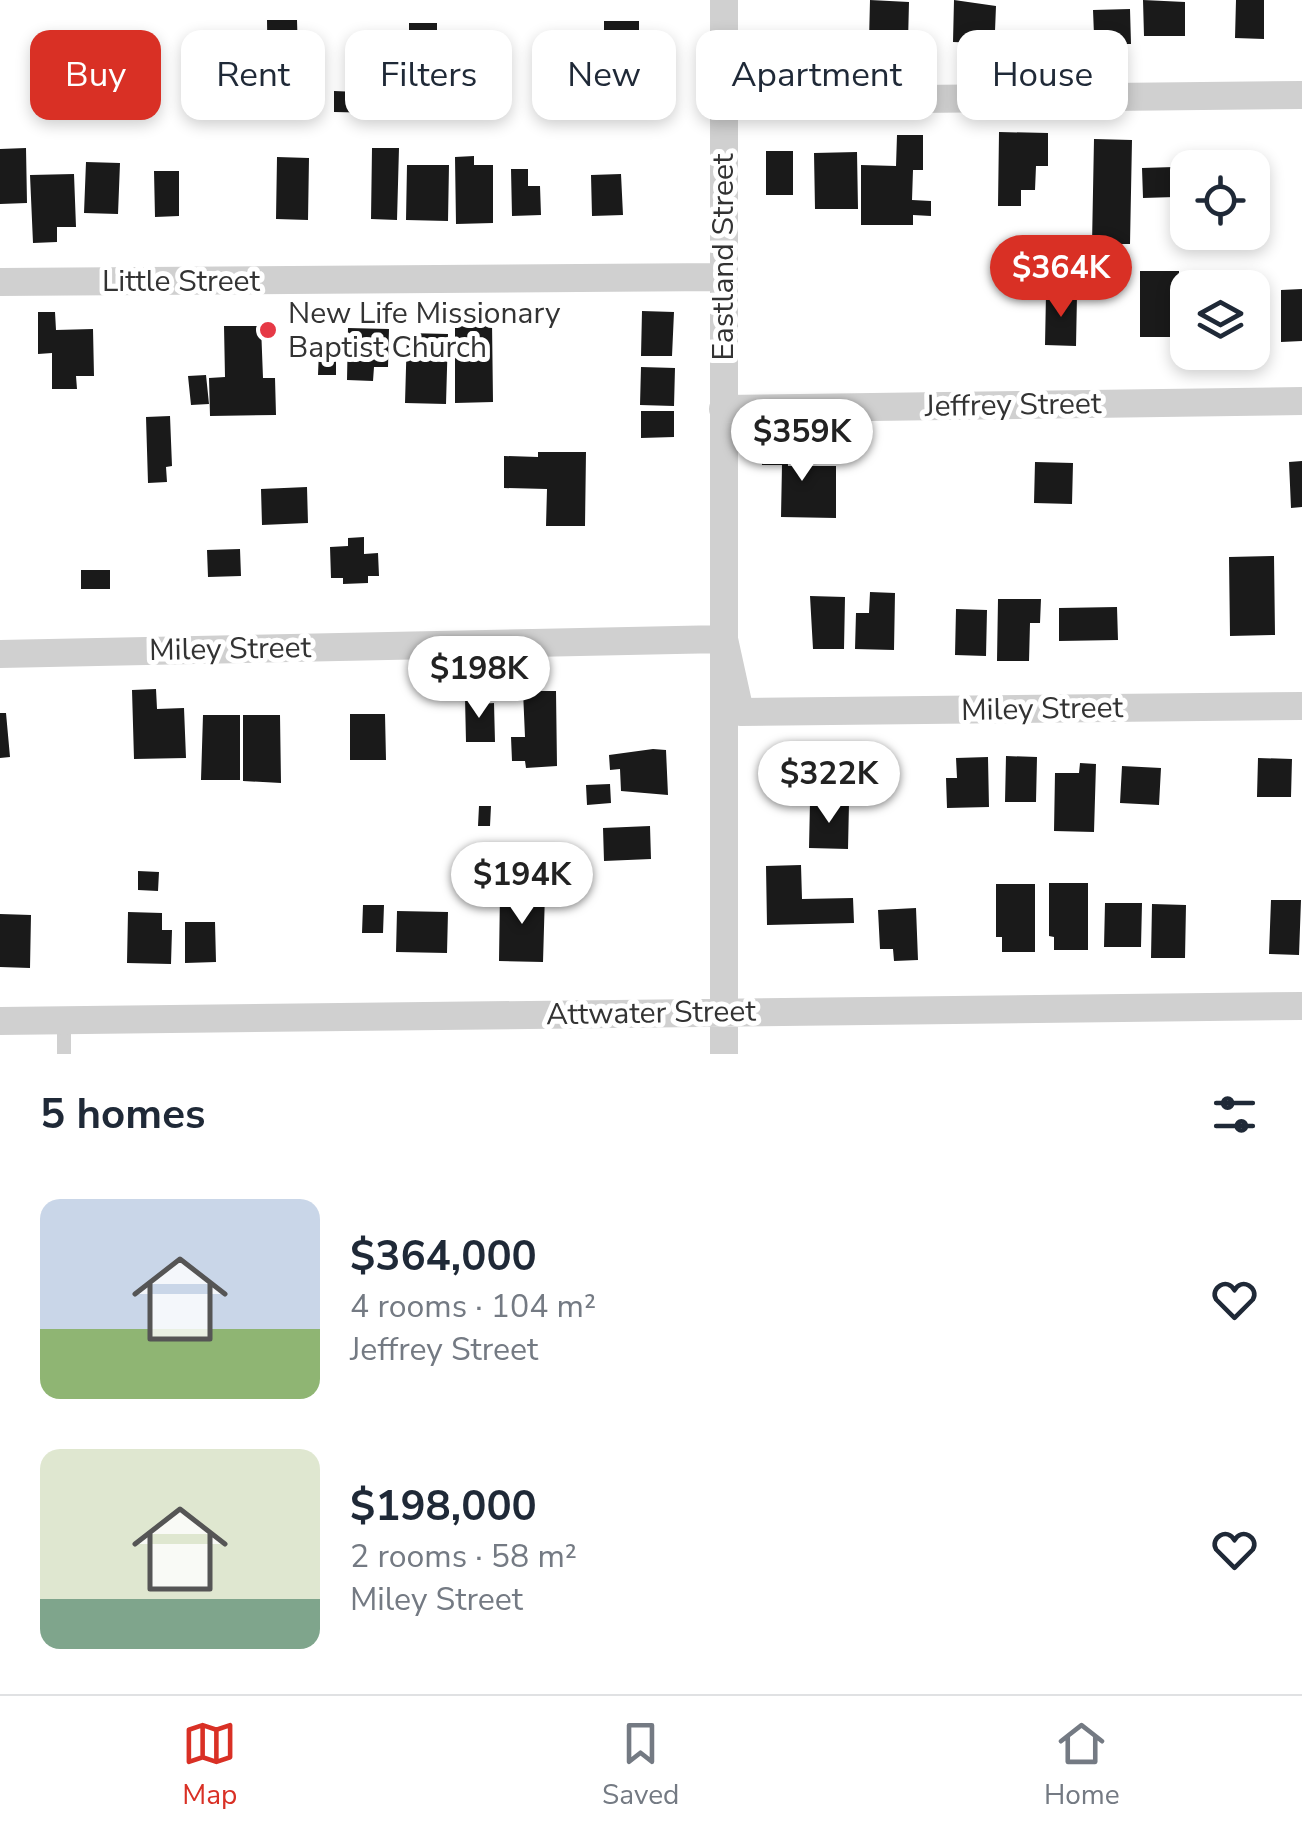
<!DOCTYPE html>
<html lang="en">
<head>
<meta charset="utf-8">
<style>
	:root { --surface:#fff; --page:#f2f2f3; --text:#1f2937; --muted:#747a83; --line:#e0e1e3; --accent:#d93025 }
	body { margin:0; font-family:"Nunito Sans",sans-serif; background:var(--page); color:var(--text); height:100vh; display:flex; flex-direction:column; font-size:38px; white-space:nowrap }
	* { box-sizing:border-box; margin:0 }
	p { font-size:32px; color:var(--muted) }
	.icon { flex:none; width:55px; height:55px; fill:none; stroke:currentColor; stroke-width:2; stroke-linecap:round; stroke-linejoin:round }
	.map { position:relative; height:1054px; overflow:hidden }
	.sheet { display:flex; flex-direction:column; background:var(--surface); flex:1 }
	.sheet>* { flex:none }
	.guide { position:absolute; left:30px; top:30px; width:1242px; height:90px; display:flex; gap:20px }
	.tools { position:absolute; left:1170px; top:150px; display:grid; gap:20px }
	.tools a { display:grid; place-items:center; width:100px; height:100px; border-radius:20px; background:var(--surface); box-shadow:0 5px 15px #0003; font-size:50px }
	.price { position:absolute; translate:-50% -85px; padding:0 22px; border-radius:35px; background:#fff; color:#222; font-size:32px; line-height:65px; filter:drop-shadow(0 2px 5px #0008) }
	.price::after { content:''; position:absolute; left:50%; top:60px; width:30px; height:22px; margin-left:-15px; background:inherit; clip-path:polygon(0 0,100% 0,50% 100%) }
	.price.on { background:var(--accent); color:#fff }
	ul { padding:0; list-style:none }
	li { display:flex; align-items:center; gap:30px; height:250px; padding:0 40px }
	li span { display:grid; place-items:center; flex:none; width:280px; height:200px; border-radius:20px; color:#555 }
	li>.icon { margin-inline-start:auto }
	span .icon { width:120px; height:120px; fill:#fffc; stroke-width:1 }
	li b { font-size:42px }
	h2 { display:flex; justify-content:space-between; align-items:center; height:120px; padding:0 40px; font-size:42px }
	.pill { padding:0 35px; border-radius:20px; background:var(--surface); box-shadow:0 5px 15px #0003; font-size:35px; line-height:90px }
	.pill.on { background:var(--accent); color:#fff }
	.dock { display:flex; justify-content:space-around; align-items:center; height:140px; border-top:2px solid var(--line); background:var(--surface); font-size:28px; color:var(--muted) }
	.dock a { display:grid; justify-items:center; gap:5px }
	.dock .on { color:var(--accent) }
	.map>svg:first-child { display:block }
	.building { fill:#1a1a1a }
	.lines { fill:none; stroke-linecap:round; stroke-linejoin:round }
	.service { stroke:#d0d0d0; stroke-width:14 }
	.minor { stroke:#d0d0d0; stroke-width:28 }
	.poi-dot { fill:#e63946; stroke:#fff; stroke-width:4 }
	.labels { text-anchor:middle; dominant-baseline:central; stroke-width:10; stroke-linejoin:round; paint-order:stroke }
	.street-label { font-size:30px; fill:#333; stroke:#fff }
	.poi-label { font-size:30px; fill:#333; stroke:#fff; text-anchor:start }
</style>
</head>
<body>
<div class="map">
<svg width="1302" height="1054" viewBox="0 0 1302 1054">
	<rect width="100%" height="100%" fill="#fff"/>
	<path class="building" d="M870,0L909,2L908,42L869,41Z
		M954,0L996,6L995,31H980L979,43L953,42Z
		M1143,0L1185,2V36H1144Z
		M1236,0H1264V39L1235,38Z
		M1130,9L1131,44H1108V35H1094L1093,10Z
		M267,20H297L299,89L268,90Z
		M604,21H639V71H671V104H625L626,69H604Z
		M409,23H437V48H450L449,76L409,75Z
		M334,91L382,93L381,113L334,112Z
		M999,132L1048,133V166H1036L1035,190H1021V206H998Z
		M897,135H923V170H913L912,200L931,201V216L913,215V225H861V165L896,166Z
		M1094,139L1132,140L1130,244H1092Z
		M26,148L27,203L0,204V149Z
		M372,148H399L397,220L371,219Z
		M766,151H793V195H766Z
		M857,152L858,209H815L814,153Z
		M474,156V165H493V223L456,224L455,157Z
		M277,157L309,158L308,220L276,219Z
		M1196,158L1229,159V168H1196Z
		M86,162L120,163L118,214L84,213Z
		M407,165H449L448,221L406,220Z
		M1174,167L1175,197L1143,198L1142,168Z
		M511,169H528V186H540L541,215L512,216Z
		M154,171H179V216L155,217Z
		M74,174L76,227H57V242L33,243L30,175Z
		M621,174L623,215L592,216L591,175Z
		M1045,251H1068V272H1045Z
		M1140,271H1179V337H1140Z
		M1302,289V341L1281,342V290Z
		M1046,294L1077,295L1076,346L1045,345Z
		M642,311L674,312L672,356H641Z
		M38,312H55L56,330L93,329L94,376H76L77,389H52V353L38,354Z
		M492,322L493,402L455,403V323Z
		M224,326H261L263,378H275L276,415L210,416L209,378L225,377Z
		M348,328L389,329L388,367H374L373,381L347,380Z
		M407,333L448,334L446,404L405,403Z
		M319,350L336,351V375H318Z
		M641,367L675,368L674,406L640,405Z
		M206,375L209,404L191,405L188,376Z
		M641,411H674V437L641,438Z
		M170,416L172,466L166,467L167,482L148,483L146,417Z
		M787,438L788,466H836V518L781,517L782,465H762L761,439Z
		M538,452H586L585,526H546L547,489L504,488V456L538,457Z
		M1302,461V507L1291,508L1289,462Z
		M1035,462L1073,463L1072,504L1034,503Z
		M307,487L308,523L262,525L261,489Z
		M364,537V554L378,553L379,576H368V583L343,584V578H331L330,547L348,546V538Z
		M240,549L241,576L208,577L207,550Z
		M1274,556L1275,635L1230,636L1229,557Z
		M81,570H110V589H81Z
		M870,592L895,593L894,650L855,649L856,613H869Z
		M810,596L845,597L844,649H813Z
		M998,599H1041L1040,623H1030L1029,661H997Z
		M1117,607L1118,640L1059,641V608Z
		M956,609L987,610L986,656L955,655Z
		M156,689L157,709L184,708L186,758L134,759L132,690Z
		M523,691H556L557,766L526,768L525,761H512L511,737H525Z
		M480,696V704L494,703L495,742H466L465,697Z
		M0,713H6L10,757L0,758Z
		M350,714H385L386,760H350Z
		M203,715H240V780H201Z
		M243,715H280L281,783L243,781Z
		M653,749L666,750L668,795L621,791L620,769L610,770L609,755Z
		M1006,756L1037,757L1036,802H1005Z
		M988,757L989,807L947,808L946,778H957L956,758Z
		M1258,758L1292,759L1291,797H1257Z
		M1080,763L1096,764L1094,832L1054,831L1055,773H1079Z
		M1122,766L1161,768L1159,805L1120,803Z
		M610,784L611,803L587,805L586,785Z
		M810,802L849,803L848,849L809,848Z
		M479,806H491L490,826H478Z
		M650,826L651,859L604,861L603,828Z
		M801,865L802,899L853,898L854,923L767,925L766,866Z
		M138,871L159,872L158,891L138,890Z
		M1049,883H1088V950H1054V937L1049,936Z
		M996,884H1035V952H1002V937H996Z
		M500,892L545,893L543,962L499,961Z
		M1271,900H1301L1299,955L1269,954Z
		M1105,903H1142L1141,947H1104Z
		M1152,904L1186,905L1185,958H1151Z
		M363,905H384L383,933H362Z
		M916,908L918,960L894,961L893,949H880L878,910Z
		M397,911L448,912L447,953L396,952Z
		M128,912L162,913V930H172L171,964L127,963Z
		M0,914L31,915L30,968L0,967Z
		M185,922H215L216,962L185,963Z"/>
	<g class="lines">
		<path class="service" d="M64,1020V1054"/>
		<path class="minor" d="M724,0V1054
			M724,101L1302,95
			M0,282L722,277
			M723,409L1302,401
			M0,654L724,639L740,712L1302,706
			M0,1021L1302,1006"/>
	</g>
	<circle class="poi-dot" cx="268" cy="330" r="10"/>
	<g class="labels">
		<g class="street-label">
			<text transform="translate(723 257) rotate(-90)">Eastland Street</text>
			<text x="181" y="281">Little Street</text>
			<text transform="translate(1013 405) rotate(-1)">Jeffrey Street</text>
			<text transform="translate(230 649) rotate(-1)">Miley Street</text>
			<text transform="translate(1042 709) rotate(-1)">Miley Street</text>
			<text transform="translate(651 1013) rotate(-1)">Attwater Street</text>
		</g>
		<g class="poi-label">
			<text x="288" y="313">New Life Missionary<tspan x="288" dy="34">Baptist Church</tspan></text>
		</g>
	</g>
</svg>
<div class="tools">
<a><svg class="icon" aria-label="locate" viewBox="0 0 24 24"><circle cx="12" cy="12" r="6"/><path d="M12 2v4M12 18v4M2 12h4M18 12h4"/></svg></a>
<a><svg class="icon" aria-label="layers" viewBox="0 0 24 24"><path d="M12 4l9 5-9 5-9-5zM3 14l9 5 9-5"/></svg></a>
</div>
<b class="price on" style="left:1061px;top:320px">$364K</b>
<b class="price" style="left:802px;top:484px">$359K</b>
<b class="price" style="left:479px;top:721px">$198K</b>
<b class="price" style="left:829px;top:826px">$322K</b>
<b class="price" style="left:522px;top:927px">$194K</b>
<div class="guide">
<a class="pill on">Buy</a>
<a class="pill">Rent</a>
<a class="pill">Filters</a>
<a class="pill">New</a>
<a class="pill">Apartment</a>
<a class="pill">House</a>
</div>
</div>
<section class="sheet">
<h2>5 homes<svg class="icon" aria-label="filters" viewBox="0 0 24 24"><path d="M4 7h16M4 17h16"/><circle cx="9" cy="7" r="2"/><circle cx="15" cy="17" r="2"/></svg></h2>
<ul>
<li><span style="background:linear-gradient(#c9d6e8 65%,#8fb573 0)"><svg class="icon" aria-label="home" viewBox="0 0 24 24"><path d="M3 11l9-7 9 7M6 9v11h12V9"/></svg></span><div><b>$364,000</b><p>4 rooms · 104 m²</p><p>Jeffrey Street</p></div><svg class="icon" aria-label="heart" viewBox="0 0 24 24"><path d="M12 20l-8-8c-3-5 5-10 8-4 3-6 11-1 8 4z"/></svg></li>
<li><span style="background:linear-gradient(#dfe7d0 75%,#7fa58c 0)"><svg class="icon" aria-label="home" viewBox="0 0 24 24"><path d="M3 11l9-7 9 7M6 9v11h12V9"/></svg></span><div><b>$198,000</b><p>2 rooms · 58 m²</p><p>Miley Street</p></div><svg class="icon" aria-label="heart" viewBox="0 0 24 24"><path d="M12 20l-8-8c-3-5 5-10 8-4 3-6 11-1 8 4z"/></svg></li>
</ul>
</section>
<nav class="dock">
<a class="on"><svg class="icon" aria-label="map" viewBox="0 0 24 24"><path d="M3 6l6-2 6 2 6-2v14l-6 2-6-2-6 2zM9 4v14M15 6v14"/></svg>Map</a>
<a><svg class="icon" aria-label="saved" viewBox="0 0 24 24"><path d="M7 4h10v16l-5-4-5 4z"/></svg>Saved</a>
<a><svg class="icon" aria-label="home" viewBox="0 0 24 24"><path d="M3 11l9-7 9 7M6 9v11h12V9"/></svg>Home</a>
</nav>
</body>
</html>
